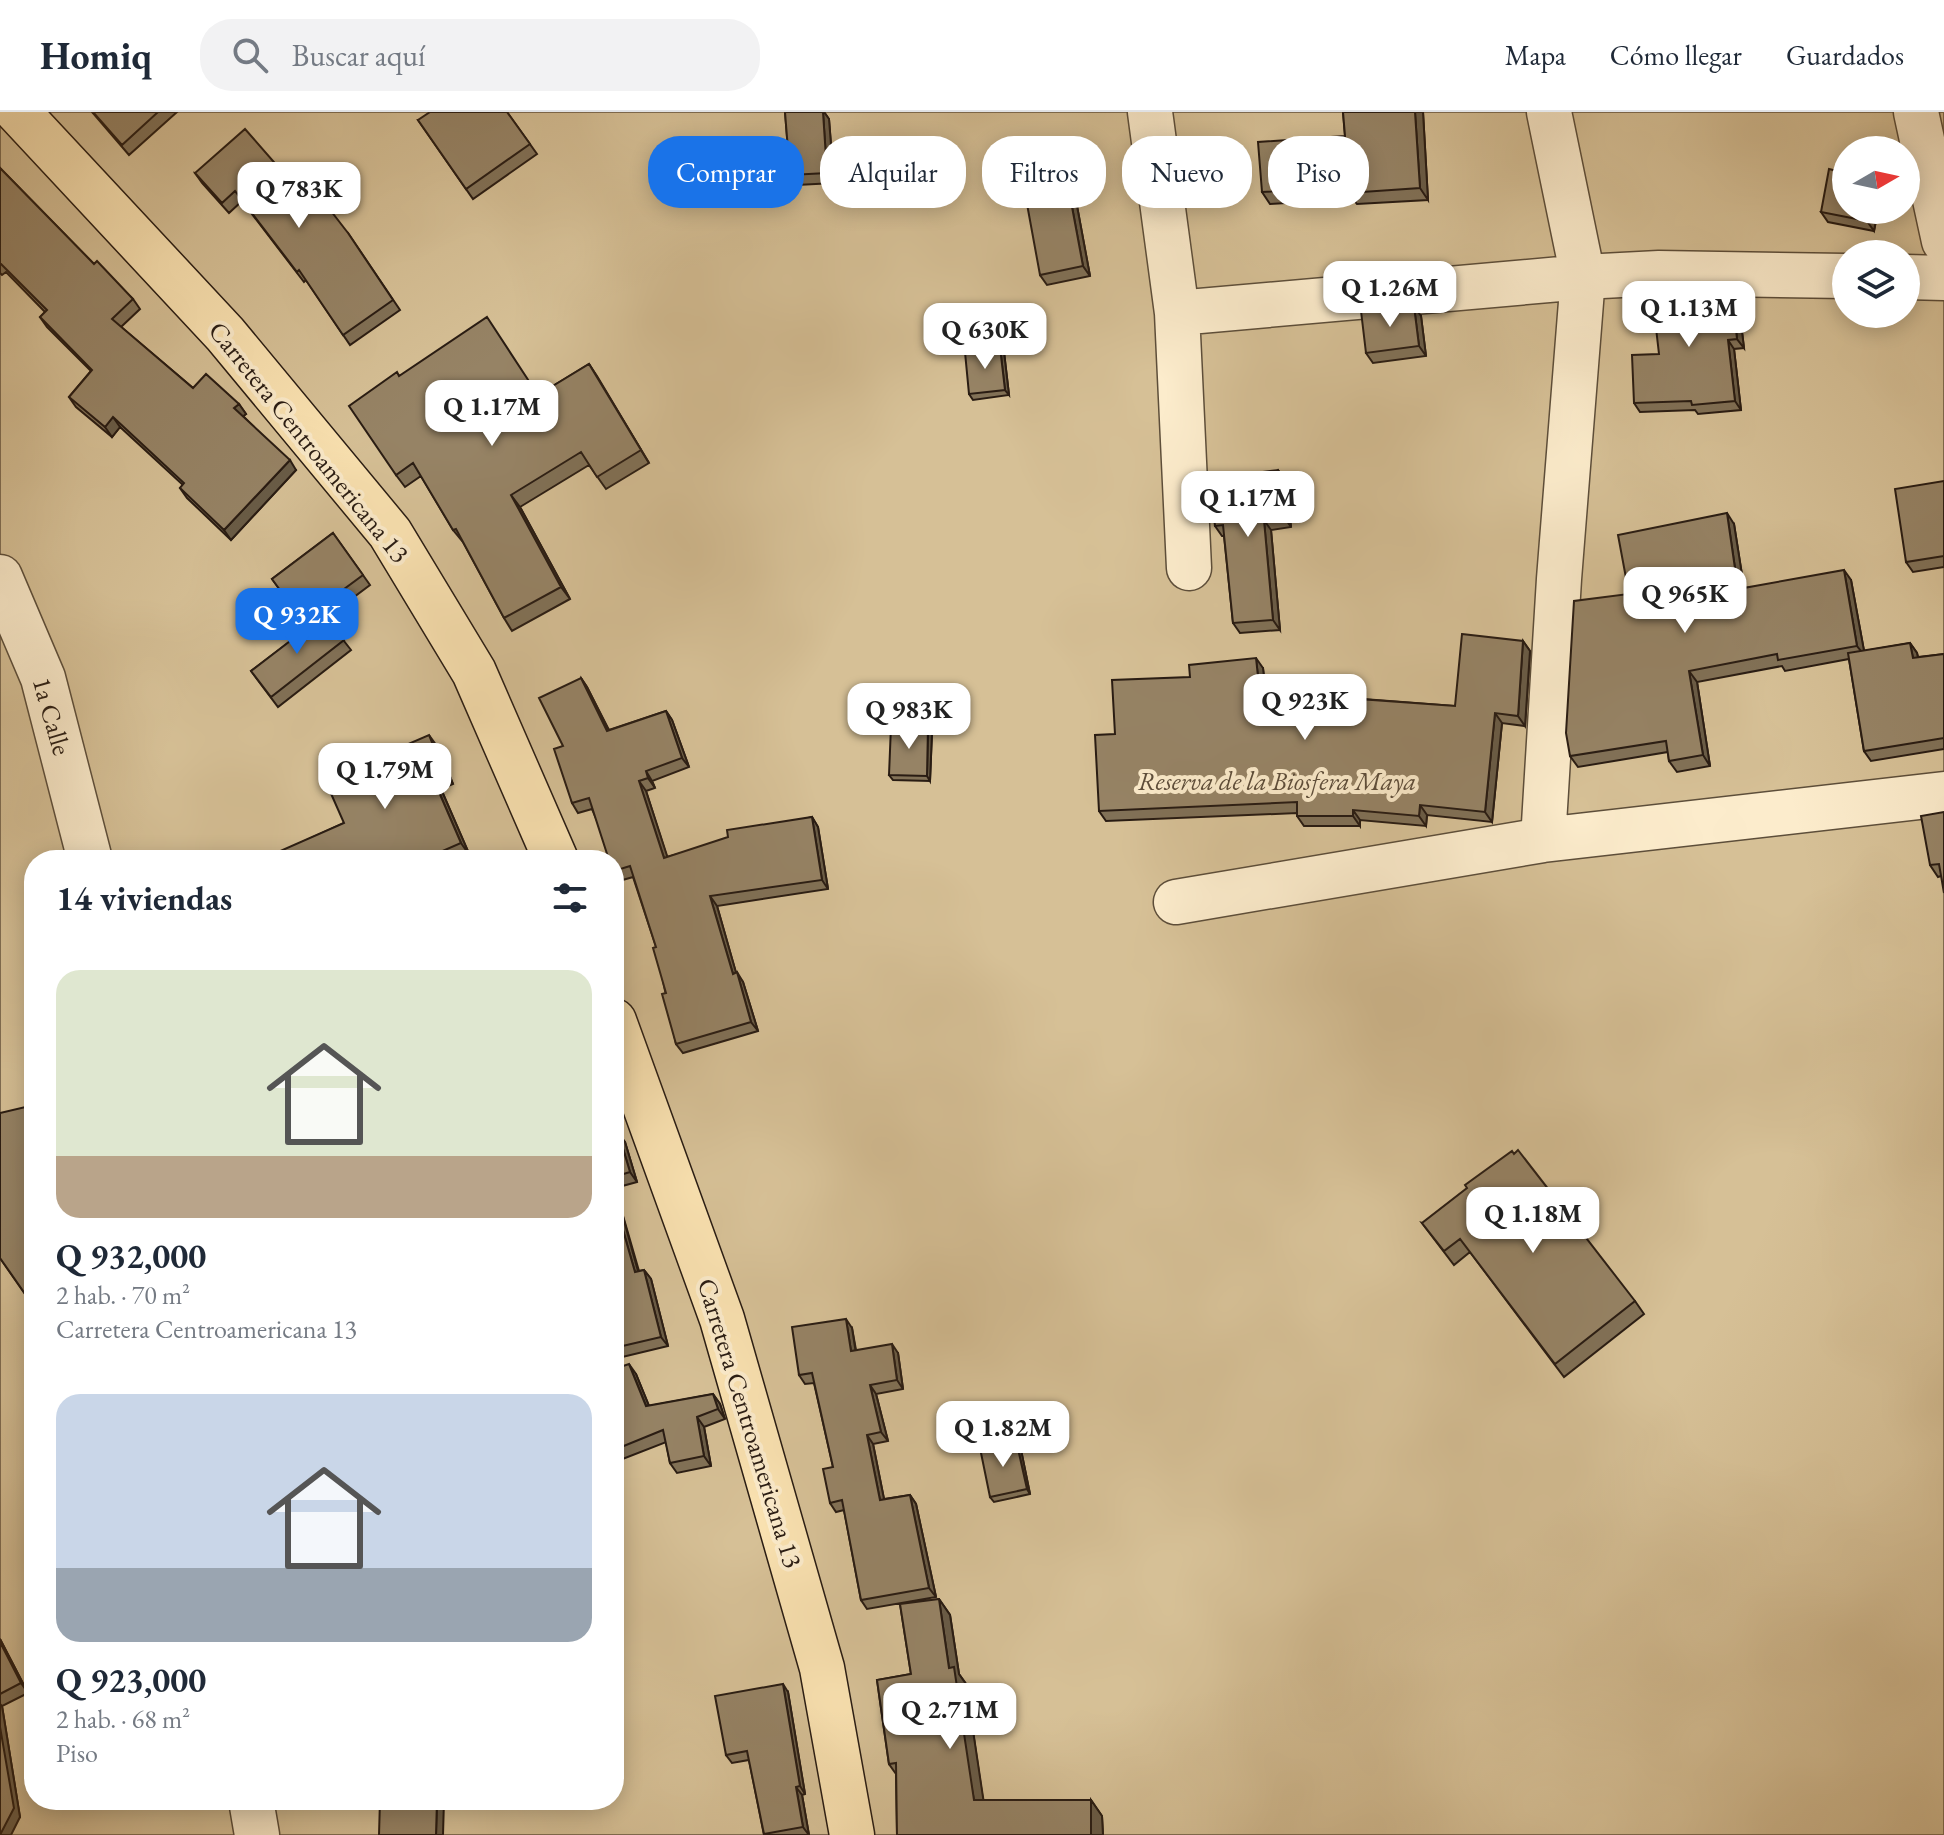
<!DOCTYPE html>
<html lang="es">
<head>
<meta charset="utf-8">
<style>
	:root { --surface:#fff; --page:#f2f2f3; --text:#1f2937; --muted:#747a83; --line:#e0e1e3; --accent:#1a73e8 }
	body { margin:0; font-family:"EB Garamond",serif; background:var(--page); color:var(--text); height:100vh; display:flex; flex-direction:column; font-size:30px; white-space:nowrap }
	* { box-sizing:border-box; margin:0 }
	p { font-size:26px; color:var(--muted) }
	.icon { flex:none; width:44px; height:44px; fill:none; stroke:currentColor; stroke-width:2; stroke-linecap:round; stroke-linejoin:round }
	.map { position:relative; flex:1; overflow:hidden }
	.details { position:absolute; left:24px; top:738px; width:600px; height:960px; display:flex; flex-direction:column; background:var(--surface); border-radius:32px; box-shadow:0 4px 20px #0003 }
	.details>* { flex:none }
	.top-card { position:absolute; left:648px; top:24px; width:760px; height:72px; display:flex; gap:16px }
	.needle { width:52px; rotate:81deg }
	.tools { position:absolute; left:1832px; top:24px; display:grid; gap:16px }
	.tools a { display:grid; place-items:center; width:88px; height:88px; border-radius:50%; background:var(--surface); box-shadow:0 4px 20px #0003; font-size:40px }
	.price { position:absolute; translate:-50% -68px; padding:0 18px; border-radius:16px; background:#fff; color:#222; font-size:26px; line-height:52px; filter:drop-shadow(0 2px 4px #0008) }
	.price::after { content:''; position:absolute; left:50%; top:48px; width:24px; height:18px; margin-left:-12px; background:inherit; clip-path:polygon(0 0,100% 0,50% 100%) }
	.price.current { background:var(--accent); color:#fff }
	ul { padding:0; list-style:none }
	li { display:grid; align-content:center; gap:16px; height:424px; padding:0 32px }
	li span { display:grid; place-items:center; height:248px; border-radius:24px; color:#555 }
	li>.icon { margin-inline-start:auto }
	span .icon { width:144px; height:144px; fill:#fffc; stroke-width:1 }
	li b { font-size:34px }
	h2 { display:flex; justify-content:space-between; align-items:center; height:96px; padding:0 32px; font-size:34px }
	.chip { padding:0 28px; border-radius:32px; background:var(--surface); box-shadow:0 4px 20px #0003; font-size:28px; line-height:72px }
	.chip.current { background:var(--accent); color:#fff }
	header { display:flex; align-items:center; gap:48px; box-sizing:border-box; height:112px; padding:0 40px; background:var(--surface); border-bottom:2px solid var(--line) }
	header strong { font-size:38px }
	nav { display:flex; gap:44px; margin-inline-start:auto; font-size:28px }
	.search { width:560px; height:72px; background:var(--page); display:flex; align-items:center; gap:20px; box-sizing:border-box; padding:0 28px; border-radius:32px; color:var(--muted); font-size:30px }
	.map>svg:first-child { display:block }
	.green { fill:#d6c096; stroke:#806e54; stroke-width:2; fill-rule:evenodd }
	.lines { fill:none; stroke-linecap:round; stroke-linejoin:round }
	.minor-casing { stroke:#5d4e3a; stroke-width:47 }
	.trunk-casing { stroke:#291c13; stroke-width:47 }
	.minor { stroke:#fceccc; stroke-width:44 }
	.trunk { stroke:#fae2b1; stroke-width:44 }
	.wall { fill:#817157; stroke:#291c13; stroke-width:2 }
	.shaded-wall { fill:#695c47; stroke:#291c13; stroke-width:2 }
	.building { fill:#968365; stroke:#291c13; stroke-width:2 }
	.labels { text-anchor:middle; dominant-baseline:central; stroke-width:8; stroke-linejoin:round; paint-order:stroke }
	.street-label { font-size:26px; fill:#291c13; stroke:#fceccc }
	.park-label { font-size:26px; font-style:italic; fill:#5d4d3a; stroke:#fceccc }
</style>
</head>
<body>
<header>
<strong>Homiq</strong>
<div class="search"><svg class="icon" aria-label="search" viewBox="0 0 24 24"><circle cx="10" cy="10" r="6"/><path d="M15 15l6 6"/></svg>Buscar aquí</div>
<nav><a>Mapa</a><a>Cómo llegar</a><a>Guardados</a></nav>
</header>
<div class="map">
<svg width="1944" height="1723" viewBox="0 0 1944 1723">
	<rect width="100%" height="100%" fill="#fae2b1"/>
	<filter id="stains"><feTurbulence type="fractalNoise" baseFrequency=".0025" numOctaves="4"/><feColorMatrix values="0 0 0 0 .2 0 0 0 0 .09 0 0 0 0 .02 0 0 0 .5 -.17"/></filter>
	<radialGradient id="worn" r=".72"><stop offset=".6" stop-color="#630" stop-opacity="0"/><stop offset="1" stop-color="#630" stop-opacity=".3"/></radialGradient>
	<path class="green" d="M0,0H1944V1723H0ZM1846,38H1906V98H1846ZM1846,142H1906V202H1846ZM34,748H614V1688H34Z"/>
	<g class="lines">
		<g class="minor-casing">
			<path id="minor" d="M1150,0L1177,201L1189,456
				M1916,0L1944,129
				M1906,165L1944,166
				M1177,201L1583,165L1659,161L1846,164
				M0,465L43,566L90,748
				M1543,728L1559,467L1583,165L1549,0
				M1176,790L1543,728L1944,682
				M251,1688L257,1723"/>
		</g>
		<g class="trunk-casing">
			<path id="trunk" d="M18,0L225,222L390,421L474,560L556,748
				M614,909L722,1207L822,1556L852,1723"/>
		</g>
		<use href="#minor" class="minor"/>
		<use href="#trunk" class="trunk"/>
	</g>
	<path class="wall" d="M92,0H177L129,43Z
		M507,0L537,42L473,87L418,8Z
		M785,0H824L829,7L834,71L797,73L790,63Z
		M1343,0H1423L1428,88L1357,92L1353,87L1270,92L1262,80L1345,24Z
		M0,56L94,152L133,187L140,197L121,215L193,276L239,292L246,302L243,304L296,358L231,428L187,386L180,376L183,373L120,315L112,325L76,295L69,285L91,259L47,215L40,205L45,200L6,160L2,163L0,161Z
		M195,61L300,80L348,121L400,198L350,233L306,168L304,170L242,89L229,101L202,71Z
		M1070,84L1077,94L1090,164L1047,173L1040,163Z
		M1878,98L1874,119L1828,110L1821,100Z
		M1732,178L1738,187L1744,236L1734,237L1741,298L1698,302L1695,298L1640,300L1634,291L1659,242Z
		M1421,204L1426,244L1373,251L1366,241Z
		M1000,235L1004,240L1009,283L973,288L969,282Z
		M589,252L649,351L606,377L589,353L520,395L570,487L512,519L504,506L463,430L453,418L421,364L405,375L396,363L399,264L538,283Z
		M1278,358L1285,368L1291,415L1271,418L1280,518L1240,521L1233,511L1224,424H1222L1215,414Z
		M1944,369V455L1913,460L1906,450Z
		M1734,412L1744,476L1851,468L1864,539L1910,531L1917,541L1918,545L1944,542V637L1871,649L1864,639L1849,547L1785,559L1782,554L1697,570L1710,654L1677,660L1669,649L1668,640L1578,655L1570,644L1629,482Z
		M333,421L370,473L326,506L351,538L278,595L251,559L308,516L272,467Z
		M1523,529L1530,539L1525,614L1502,611L1492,710L1427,703L1426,714L1360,708V714H1304L1297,704V701L1106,709L1099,699L1115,622L1190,565L1263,556L1266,583L1363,587L1455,594Z
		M581,566L587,575L609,618L666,599L672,608L689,655L652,669L655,676L646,679L667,745L812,705L818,715L828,777L717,794L736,861L743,870L758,919L683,941L676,932L656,835L633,765L619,769L614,762V748L592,697L578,701L572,691L563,634Z
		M932,620L930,669L893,668L889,663Z
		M439,637L453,672L441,677L470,744L462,748H263L344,711Z
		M1944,700L1941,764L1938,765L1930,753Z
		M34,993V1195L0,1146Z
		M614,1022L625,1030L637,1070L615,1076L639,1159L644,1158L651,1167L668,1234L614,1247Z
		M1422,1111L1635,1189L1644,1202L1564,1265L1470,1140L1454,1153Z
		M852,1216L856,1238L898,1241L903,1277L876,1282L888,1329L873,1332L884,1387L910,1383L916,1392L936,1485L867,1497L861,1488L844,1398L836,1400L830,1391L833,1355L814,1271L805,1272L799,1263Z
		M614,1257L636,1262L649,1294L713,1282L720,1292L725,1307L704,1315L711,1354L677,1361L670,1351L666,1330L620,1348L614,1340Z
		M1016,1328L1020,1333L1030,1382L994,1390L990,1385Z
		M939,1487L950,1503L959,1562L966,1572L983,1688H1091L1102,1704L1103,1723H897L896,1662L889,1652L877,1568L911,1562L900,1492Z
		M0,1527L28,1581L2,1594L20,1705L0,1723Z
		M788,1580L805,1682L802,1683L809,1723H764L749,1648L732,1651L726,1643Z"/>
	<path class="shaded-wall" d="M823,0H824L829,7L834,71L827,61Z
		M1415,0H1423L1428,88L1420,76Z
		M1070,84L1077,94L1090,164L1083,154Z
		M1869,98H1878L1874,119L1867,109Z
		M1732,178L1738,187L1744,236L1737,227Z
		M1414,194L1421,204L1426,244L1419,234Z
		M1728,228L1734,237L1741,298L1735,289Z
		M1000,235L1004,240L1009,283L1005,278Z
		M589,252L597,264L649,351L641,338Z
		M239,292L246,302L241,306L234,296Z
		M113,305L120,315L112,325L105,315Z
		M290,348L296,358L231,428L224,418Z
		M1278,358L1285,368L1291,415L1284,405Z
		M511,383L520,395L570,487L561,475Z
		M1727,401L1734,412L1746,488L1738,477Z
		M1264,408L1271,418L1280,518L1273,508Z
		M1844,458L1851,468L1865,544L1857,534Z
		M1523,529L1530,539L1525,614L1518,604Z
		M1910,531L1917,541L1920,556L1913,546Z
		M1256,546L1263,556L1267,593L1260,583Z
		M1689,559L1697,570L1710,654L1703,643Z
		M581,566L587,575L614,629L607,619Z
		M666,599L672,608L689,655L682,646Z
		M1495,601L1502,611L1492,710L1485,700Z
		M928,615L932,620L930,669L927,664Z
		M429,623L439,637L453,672L444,659Z
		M646,659L652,669L655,676L648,666Z
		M432,664L441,677L470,744L461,731Z
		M639,669L646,679L671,756L664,746Z
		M1420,693L1427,703L1426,714L1419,704Z
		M1353,698L1360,708V714L1353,704Z
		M812,705L818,715L828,777L822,768Z
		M710,784L717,794L739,871L733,862Z
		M737,860L743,870L758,919L751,910Z
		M618,1020L625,1030L637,1070L630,1060Z
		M614,1075L615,1076L641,1170L635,1160L614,1087Z
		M644,1158L651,1167L668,1234L661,1225Z
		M846,1207L852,1216L857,1248L851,1239Z
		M892,1232L898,1241L903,1277L897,1268Z
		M629,1252L636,1262L653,1304L646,1294Z
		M870,1273L876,1282L888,1329L881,1320Z
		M713,1282L720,1292L725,1307L718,1297Z
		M697,1305L704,1315L711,1354L704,1344Z
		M867,1323L873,1332L886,1397L880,1388Z
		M1016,1328L1020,1333L1030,1382L1027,1377Z
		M910,1383L916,1392L936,1485L929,1476Z
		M939,1487L950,1503L959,1562L966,1572L986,1705L974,1688L949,1556Z
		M0,1527L28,1581L21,1571L0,1530Z
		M783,1572L788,1580L805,1682L800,1674Z
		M0,1592L2,1594L20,1705L11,1723H0Z
		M796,1675L802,1683L809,1723L803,1715Z
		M437,1688H444L443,1723H436Z
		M1091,1688L1102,1704L1103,1723H1091Z"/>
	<path class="building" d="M93,0H158L122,33Z
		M430,0H507L530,32L466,77L418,8Z
		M785,0H823L827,61L790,63Z
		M1343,0H1415L1420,76L1348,81V75L1262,80L1258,30L1345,24Z
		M245,17L300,80L310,72L348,121L393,188L343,223L299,158L297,160L235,79L222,91L195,61Z
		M0,56L94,152L97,149L133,187L112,207L193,276L206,262L239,292L234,296L290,348L224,418L180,376L184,371L113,305L105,315L69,285L92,258L40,205L47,198L0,151Z
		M1829,57L1846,61V98H1869L1867,109L1821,100Z
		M1070,84L1083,154L1040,163L1027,92Z
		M1680,177L1732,178L1737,227L1728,228L1735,289L1692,293L1691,289L1634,291L1632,243L1659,242L1652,181Z
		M1414,194L1419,234L1366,241L1361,199Z
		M487,205L538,283L589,252L641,338L597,365L581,340L511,383L561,475L504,506L456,417L453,418L413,351L396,363L349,294L397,260L399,264Z
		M1000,235L1005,278L969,282L965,240Z
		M1278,358L1284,405L1264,408L1273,508L1233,511L1223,413L1215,414L1209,367Z
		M1944,369V444L1906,450L1895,377Z
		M1727,401L1738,477L1844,458L1857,534L1778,548L1777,542L1689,559L1703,643L1669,649L1666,629L1570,644L1566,621L1574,489L1629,482L1618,423Z
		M333,421L363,463L302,508L272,467Z
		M324,503L344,528L271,585L251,559Z
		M1462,522L1523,529L1518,604L1495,601L1485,700L1420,693L1419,704L1353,698V704H1297V690L1099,699L1095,623L1115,622L1112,568L1190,565L1189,553L1256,546L1260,583L1358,580L1359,587L1455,594Z
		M1910,531L1913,546L1944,542V626L1864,639L1848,541Z
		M581,566L607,619L666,599L682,646L646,659L648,666L639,669L664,746L728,725L727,718L812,705L822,768L710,784L733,862L737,860L751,910L676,932L662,882L666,881L653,836L656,835L630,754L614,759V748H609L589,686L572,691L554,637L563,634L539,586Z
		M891,614L928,615L927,664L889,663Z
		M429,623L444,659L432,664L461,731L422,748H263L262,747L344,711L325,668Z
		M1944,700V781L1939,752L1930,753L1921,704Z
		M34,993V1182L28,1186L0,1146V1001Z
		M618,1020L630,1060L614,1065V1022Z
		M1518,1038L1635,1189L1555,1252L1460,1127L1444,1139L1422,1111L1467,1076L1465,1073L1512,1039L1514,1042Z
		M614,1087L635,1160L644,1158L661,1225L614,1236Z
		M846,1207L851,1239L892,1232L897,1268L870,1273L881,1320L867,1323L880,1388L910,1383L929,1476L861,1488L842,1388L830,1391L823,1357L833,1355L812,1261L799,1263L792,1215Z
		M629,1252L646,1294L713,1282L718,1297L697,1305L704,1344L670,1351L663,1318L614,1338V1257Z
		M1016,1328L1027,1377L990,1385L980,1336Z
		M939,1487L949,1556L954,1555L974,1688H1091V1723H897L896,1651L889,1652L877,1568L911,1562L900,1492Z
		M0,1530L21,1571L0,1582Z
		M783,1572L800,1674L796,1675L803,1715L764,1722L747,1639L726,1643L715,1584Z
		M0,1615L14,1696L0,1723Z
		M380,1688H437L436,1723H379Z"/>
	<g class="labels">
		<g class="street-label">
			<text transform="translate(309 330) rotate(51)">Carretera Centroamericana 13</text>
			<text transform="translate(52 604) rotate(74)">1a Calle</text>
			<text transform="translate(750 1311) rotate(73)">Carretera Centroamericana 13</text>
		</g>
		<g class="park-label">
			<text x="1277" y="669">Reserva de la Biosfera Maya</text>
		</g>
	</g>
	<rect width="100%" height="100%" filter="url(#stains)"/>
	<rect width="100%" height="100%" fill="url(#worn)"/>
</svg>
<div class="tools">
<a><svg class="needle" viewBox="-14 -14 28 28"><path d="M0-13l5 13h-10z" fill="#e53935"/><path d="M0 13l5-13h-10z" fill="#747a83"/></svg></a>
<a><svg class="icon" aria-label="layers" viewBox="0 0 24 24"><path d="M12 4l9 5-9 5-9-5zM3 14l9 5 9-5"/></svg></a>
</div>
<b class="price" style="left:299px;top:118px">Q 783K</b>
<b class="price" style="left:1390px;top:217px">Q 1.26M</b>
<b class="price" style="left:1689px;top:237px">Q 1.13M</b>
<b class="price" style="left:985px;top:259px">Q 630K</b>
<b class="price" style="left:492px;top:336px">Q 1.17M</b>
<b class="price" style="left:1248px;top:427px">Q 1.17M</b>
<b class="price" style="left:1685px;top:523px">Q 965K</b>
<b class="price current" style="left:297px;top:544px">Q 932K</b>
<b class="price" style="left:1305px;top:630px">Q 923K</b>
<b class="price" style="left:909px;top:639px">Q 983K</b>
<b class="price" style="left:385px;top:699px">Q 1.79M</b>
<b class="price" style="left:1533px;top:1143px">Q 1.18M</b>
<b class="price" style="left:1003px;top:1357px">Q 1.82M</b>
<b class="price" style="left:950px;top:1639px">Q 2.71M</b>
<div class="top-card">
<a class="chip current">Comprar</a>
<a class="chip">Alquilar</a>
<a class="chip">Filtros</a>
<a class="chip">Nuevo</a>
<a class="chip">Piso</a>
</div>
<section class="details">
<h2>14 viviendas<svg class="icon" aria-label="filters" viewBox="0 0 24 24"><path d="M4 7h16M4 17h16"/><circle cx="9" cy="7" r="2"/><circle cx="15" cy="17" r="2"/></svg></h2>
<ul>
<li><span style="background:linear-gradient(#dfe7d0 75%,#b9a48a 0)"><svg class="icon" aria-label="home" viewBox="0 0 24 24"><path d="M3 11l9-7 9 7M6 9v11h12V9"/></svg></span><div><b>Q 932,000</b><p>2 hab. · 70 m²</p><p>Carretera Centroamericana 13</p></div></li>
<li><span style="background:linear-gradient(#c9d6e8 70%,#9aa5b1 0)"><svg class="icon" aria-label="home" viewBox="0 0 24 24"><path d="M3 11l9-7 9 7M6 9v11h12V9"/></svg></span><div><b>Q 923,000</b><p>2 hab. · 68 m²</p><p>Piso</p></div></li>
</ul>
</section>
</div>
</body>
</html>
